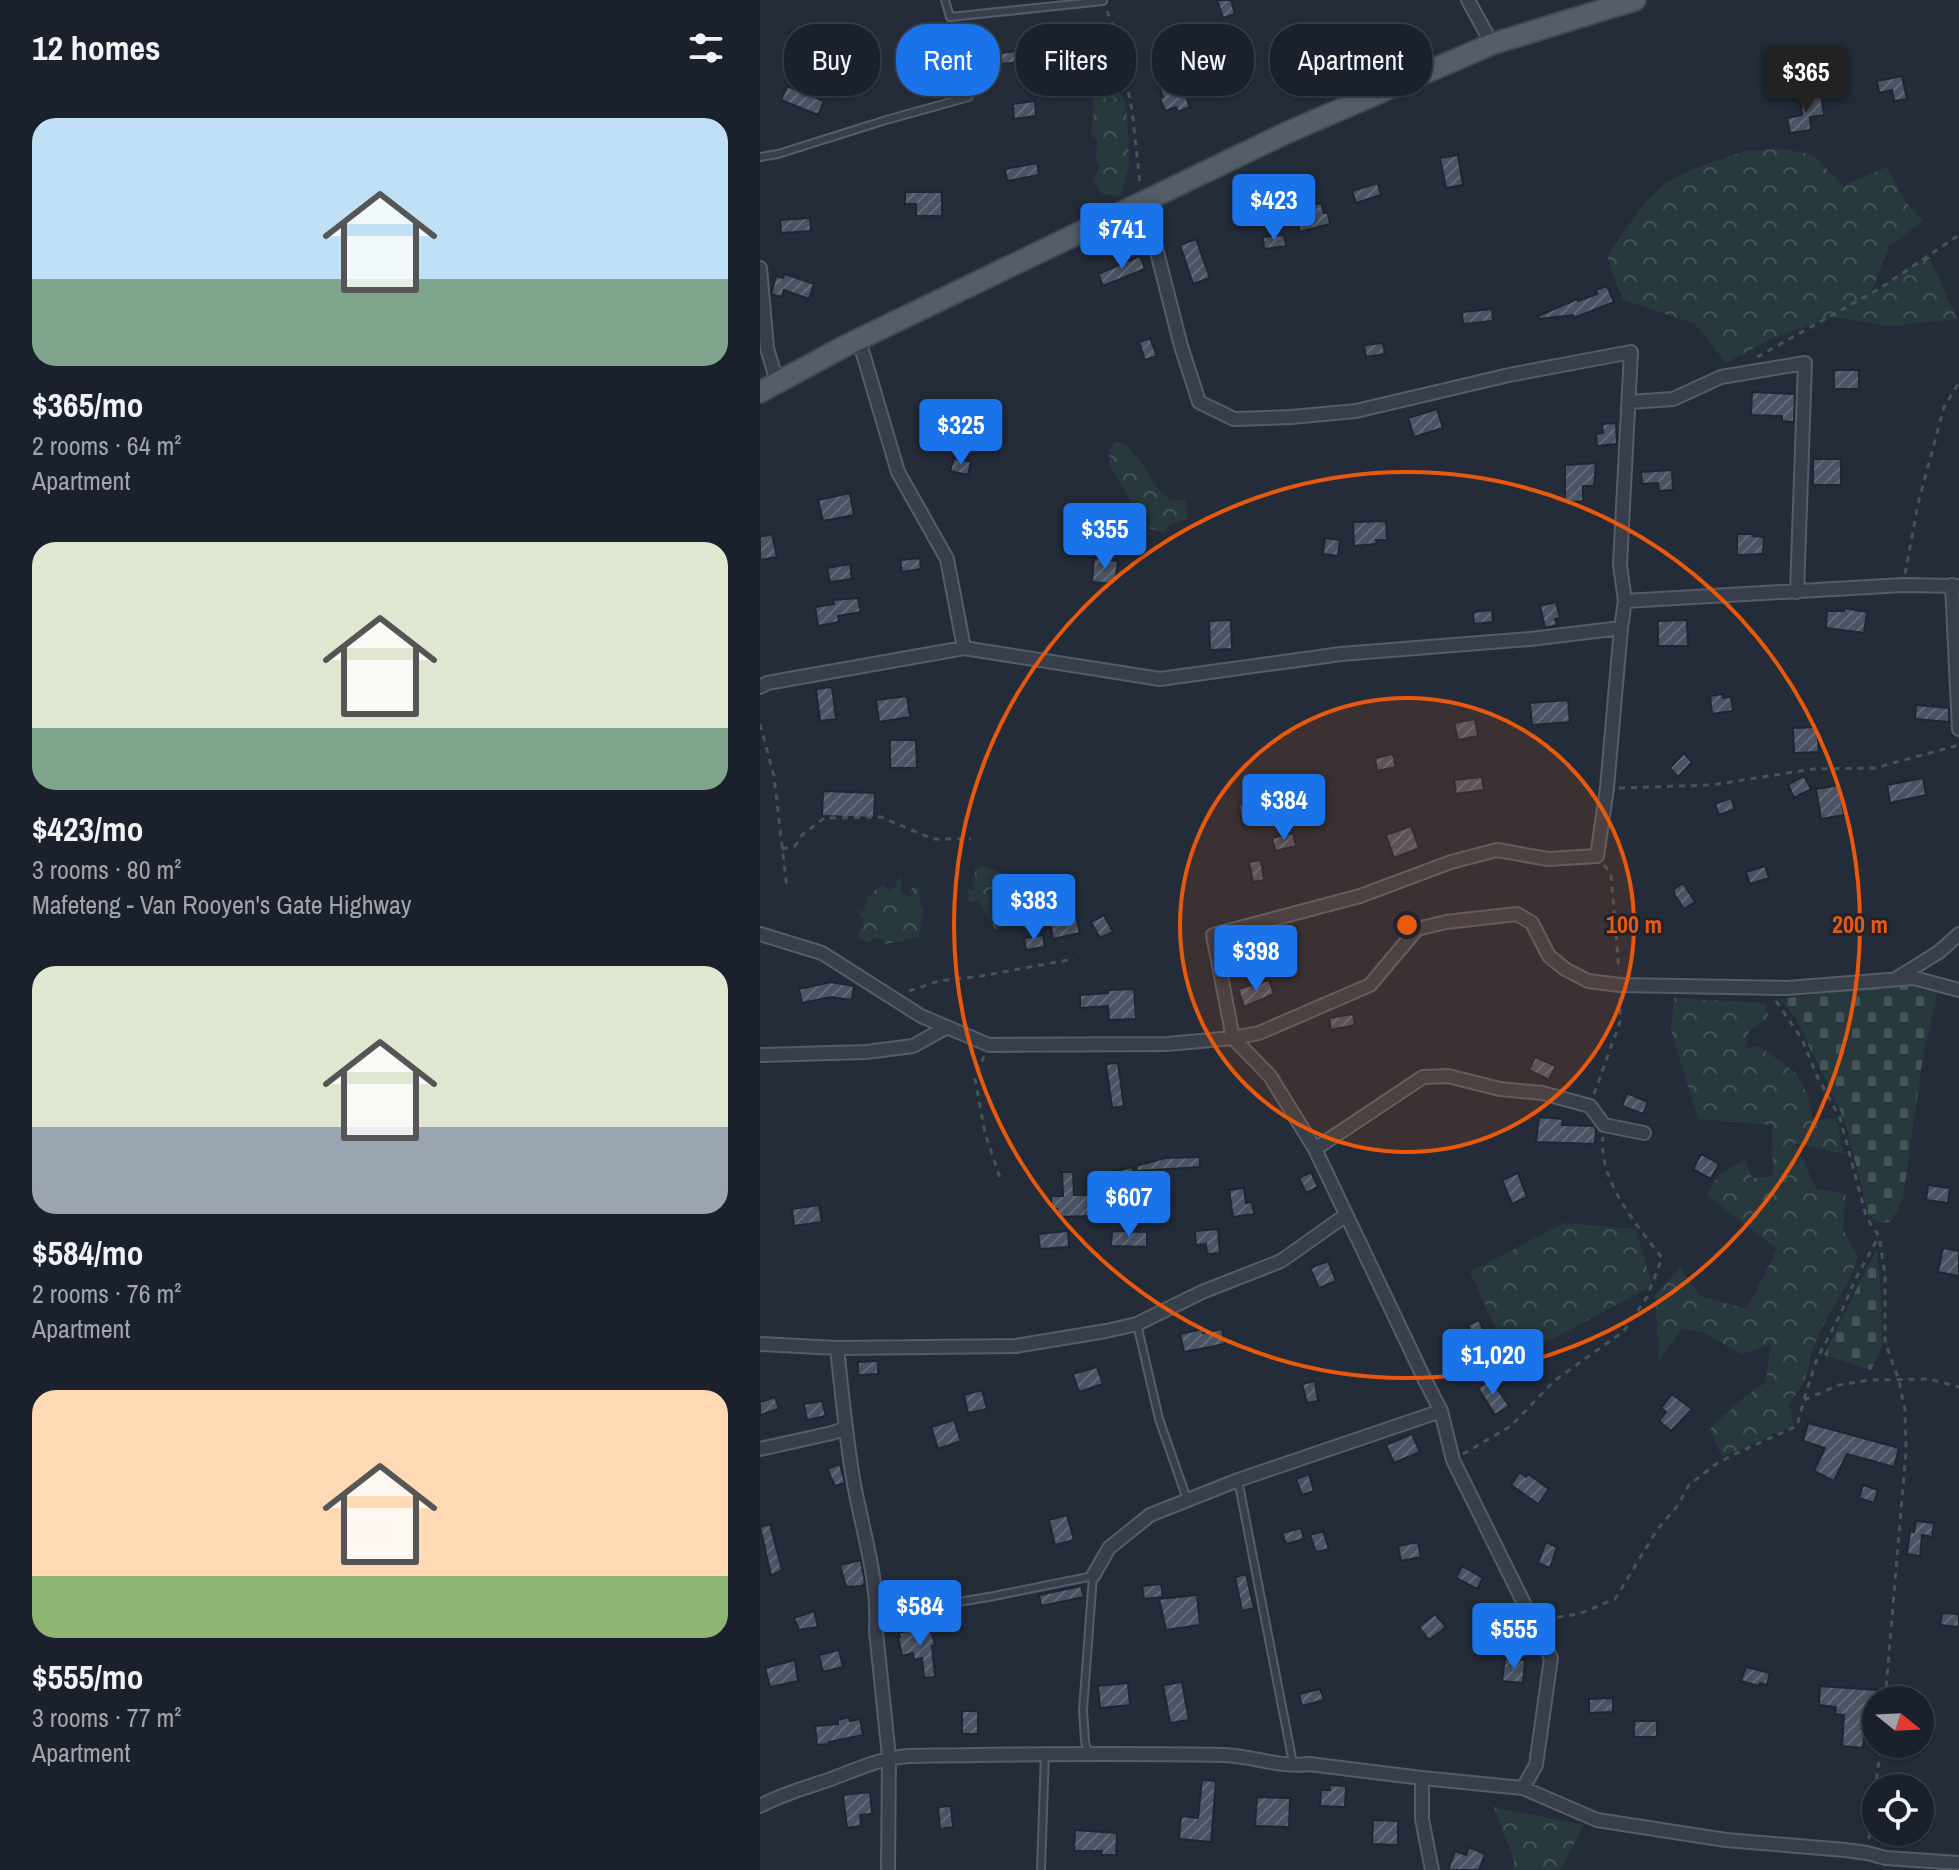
<!DOCTYPE html>
<html lang="en">
<head>
<meta charset="utf-8">
<style>
	:root { --surface:#1b212c; --page:#242934; --text:#f1f3f6; --muted:#a0a3a9; --line:#393e48; --accent:#1a73e8 }
	body { margin:0; font-family:"Archivo Narrow",sans-serif; background:var(--page); color:var(--text); height:100vh; display:flex; flex-direction:column; font-size:30px; white-space:nowrap }
	* { box-sizing:border-box; margin:0 }
	p { font-size:26px; color:var(--muted) }
	.icon { flex:none; width:44px; height:44px; fill:none; stroke:currentColor; stroke-width:2; stroke-linecap:round; stroke-linejoin:round }
	.map { position:relative; flex:1; overflow:hidden }
	.sheet { display:flex; flex-direction:column; background:var(--surface); width:760px }
	.sheet>* { flex:none }
	.top-card { position:absolute; left:24px; top:24px; width:760px; height:72px; display:flex; gap:16px }
	.needle { width:52px; rotate:108deg }
	.tools { position:absolute; left:1102px; top:1686px; display:grid; gap:16px }
	.tools a { display:grid; place-items:center; width:72px; height:72px; border-radius:50%; background:var(--surface); box-shadow:0 2px 6px #0004,0 0 0 2px var(--line); font-size:40px }
	.price { position:absolute; translate:-50% -68px; padding:0 18px; border-radius:8px; background:var(--accent); color:#fff; font-size:26px; line-height:52px; filter:drop-shadow(0 2px 4px #0008) }
	.price::after { content:''; position:absolute; left:50%; top:48px; width:24px; height:18px; margin-left:-12px; background:inherit; clip-path:polygon(0 0,100% 0,50% 100%) }
	.price.on { background:#222; color:#fff }
	ul { padding:0; list-style:none }
	li { display:grid; align-content:center; gap:16px; height:424px; padding:0 32px }
	li span { display:grid; place-items:center; height:248px; border-radius:24px; color:#555 }
	li>.icon { margin-inline-start:auto }
	span .icon { width:144px; height:144px; fill:#fffc; stroke-width:1 }
	li b { font-size:34px }
	h2 { display:flex; justify-content:space-between; align-items:center; height:96px; padding:0 32px; font-size:34px }
	.tag { padding:0 28px; border-radius:32px; background:var(--surface); box-shadow:0 2px 6px #0004,0 0 0 2px var(--line); font-size:28px; line-height:72px }
	.tag.on { background:var(--accent); color:#fff }
	main { display:flex; flex:1; min-height:0 }
	.map>svg:first-child { display:block }
	.forest { fill:url(#forest-crowns) }
	.cemetery { fill:url(#cemetery-stones) }
	.building { fill:url(#building-hatch); stroke:#1f2531; stroke-width:2 }
	.lines { fill:none; stroke-linecap:round; stroke-linejoin:round }
	.lane-casing { stroke:#565c68; stroke-width:10 }
	.street-casing { stroke:#565c68; stroke-width:16 }
	.primary-casing { stroke:#414753; stroke-width:24 }
	.path { stroke:#445458; stroke-width:3; stroke-dasharray:6 6; stroke-linecap:butt }
	.lane { stroke:#383e4a; stroke-width:6 }
	.street { stroke:#383e4a; stroke-width:12 }
	.primary { stroke:#565d6a; stroke-width:20 }
	.ring { fill:none; stroke:#e8590c; stroke-width:4 }
	.centre { fill:#e8590c; stroke:#1d232f; stroke-width:4 }
	.ring-label { font-size:24px; text-anchor:middle; font-weight:bold; fill:#e8590c; stroke:#1d232f; stroke-width:6; stroke-linejoin:round; paint-order:stroke }
</style>
</head>
<body>
<main>
<section class="sheet">
<h2>12 homes<svg class="icon" aria-label="filters" viewBox="0 0 24 24"><path d="M4 7h16M4 17h16"/><circle cx="9" cy="7" r="2"/><circle cx="15" cy="17" r="2"/></svg></h2>
<ul>
<li><span style="background:linear-gradient(#bfe0f5 65%,#7fa58c 0)"><svg class="icon" aria-label="home" viewBox="0 0 24 24"><path d="M3 11l9-7 9 7M6 9v11h12V9"/></svg></span><div><b>$365/mo</b><p>2 rooms · 64 m²</p><p>Apartment</p></div></li>
<li><span style="background:linear-gradient(#dfe7d0 75%,#7fa58c 0)"><svg class="icon" aria-label="home" viewBox="0 0 24 24"><path d="M3 11l9-7 9 7M6 9v11h12V9"/></svg></span><div><b>$423/mo</b><p>3 rooms · 80 m²</p><p>Mafeteng - Van Rooyen's Gate Highway</p></div></li>
<li><span style="background:linear-gradient(#dfe7d0 65%,#9aa5b1 0)"><svg class="icon" aria-label="home" viewBox="0 0 24 24"><path d="M3 11l9-7 9 7M6 9v11h12V9"/></svg></span><div><b>$584/mo</b><p>2 rooms · 76 m²</p><p>Apartment</p></div></li>
<li><span style="background:linear-gradient(#ffd9b3 75%,#8fb573 0)"><svg class="icon" aria-label="home" viewBox="0 0 24 24"><path d="M3 11l9-7 9 7M6 9v11h12V9"/></svg></span><div><b>$555/mo</b><p>3 rooms · 77 m²</p><p>Apartment</p></div></li>
</ul>
</section>
<div class="map">
<svg width="1199" height="1870" viewBox="0 0 1199 1870">
	<defs>
		<pattern id="forest-crowns" width="20" height="18" patternUnits="userSpaceOnUse" patternTransform="scale(2)"><rect width="20" height="18" fill="#27393c"/><path d="M2 6a3 3 0 1 1 6 0M12 15a3 3 0 1 1 6 0" fill="none" stroke="#445457"/></pattern>
		<pattern id="cemetery-stones" width="16" height="16" patternUnits="userSpaceOnUse" patternTransform="scale(2)"><rect width="16" height="16" fill="#27393c"/><path d="M2 7V4a2 2 0 0 1 4 0v3zM10 15v-3a2 2 0 0 1 4 0v3z" fill="#445457"/></pattern>
		<pattern id="building-hatch" width="6" height="6" patternUnits="userSpaceOnUse" patternTransform="scale(2)"><rect width="6" height="6" fill="#4a5363"/><path d="M-1 1l2-2M0 6l6-6M5 7l2-2" fill="none" stroke="#626a78"/></pattern>
	</defs>
	<rect width="100%" height="100%" fill="#242c3a"/>
	<path class="forest" d="M346,76L350,88L358,80L367,110L369,165L361,196L342,194L332,179L340,167L336,159L337,140L331,134C332,123 335,110 333,99C331,91 330,86 330,78Z
		M1022,149L1052,154L1083,186L1127,167L1145,201L1163,221L1129,246L1111,293L1119,289L1168,254L1197,319L1129,326L1074,317L1013,338L966,363L935,324L862,299L847,256L880,209L905,183L935,168L986,151Z
		M356,441C375,447 385,470 396,486C401,491 406,496 410,501L425,499L428,519L409,525L405,533L390,529V515L381,514L382,525L360,513L375,508L349,464V450Z
		M223,866L245,874L248,880L245,884L249,888L246,893L259,900L253,911L255,918L252,924L235,930L218,900L209,903L208,888L214,891L215,869Z
		M142,877L141,894L152,896L149,892L152,888H159L160,905L163,908L159,937L125,944L123,939L114,938L108,943L98,937L100,927L103,930L104,918H100L99,910L106,912L104,907L107,905V896L111,897V893L123,885L129,890L136,887L137,881Z
		M914,998L1005,1003L1009,1017L989,1031L985,1048L999,1046L1035,1072L1048,1095L1053,1121L1076,1118L1084,1154L1034,1143L1057,1190L1086,1193L1083,1229L1098,1258L1086,1287L1071,1310L1053,1347L1045,1380L1029,1405L1034,1425L962,1457L950,1429L982,1399L1006,1382L1011,1344L981,1354L943,1332L922,1329L899,1361L895,1295L920,1268L940,1296L987,1309L1017,1249L946,1194L961,1173L985,1160L992,1178L1013,1176L1012,1125L938,1119L911,1030Z
		M804,1223L876,1229L892,1286L751,1361L710,1272Z
		M734,1807L824,1825L800,1870H753L754,1861Z"/>
	<path class="cemetery" d="M1140,983L1178,989L1162,1063L1143,1198L1138,1210L1129,1222L1117,1223L1108,1213L1085,1121L1035,1017L1020,999Z
		M1117,1248L1121,1296L1122,1346L1111,1370L1064,1355Z"/>
	<path class="building" d="M457,0H471L475,14L463,18Z
		M50,30L51,50L31,51L30,31Z
		M287,48L288,60L241,64L240,53Z
		M1142,76L1147,99L1134,101L1132,90L1119,93L1117,81Z
		M419,78L430,107L418,112L416,107L405,111L400,98L403,97L399,86Z
		M27,86L64,101L58,115L21,100Z
		M1061,94L1064,115L1050,117L1051,130L1030,133L1027,118L1042,115L1040,98Z
		M275,101L276,116L254,119L253,104Z
		M698,155L703,185L686,188L680,158Z
		M277,163L279,175L247,181L245,169Z
		M618,183L621,195L596,203L592,191Z
		M145,192H182V216H156V204H145Z
		M561,203L564,213H568L570,224L540,232L534,209Z
		M50,218L51,231L21,233L20,220Z
		M524,235L526,246L504,249L503,237Z
		M436,239L450,278L433,284L420,245Z
		M380,256L385,269L343,286L338,274Z
		M25,274L54,284L49,299L24,290L22,297L11,294L16,276L23,278Z
		M847,286L854,302L814,318L813,315L779,319L778,316L817,299L818,301L837,294L836,290Z
		M732,309L733,321L703,324L702,312Z
		M390,338L397,356L385,360L379,342Z
		M623,343L625,354L606,357L604,345Z
		M1074,370H1099V389H1074Z
		M992,392L1035,394L1034,422L1022,421V416L991,415Z
		M677,409L683,428L654,437L648,418Z
		M856,423L857,444L837,446L836,434L843,433L842,424Z
		M194,458L211,462L208,475L190,471Z
		M1053,459H1081V485H1053Z
		M836,463L834,486H823V501L805,503V465Z
		M912,470L913,490L899,491L898,483L882,484L881,472Z
		M90,493L94,515L63,521L58,500Z
		M626,521L627,540H616L617,544L594,546L593,522Z
		M12,534L17,557L0,560V537Z
		M977,534H993V536L1004,537L1003,554L977,555Z
		M565,538L580,540L578,556L563,554Z
		M160,558L161,569L142,572L140,560Z
		M334,558L358,561L355,584L332,582Z
		M90,564L92,579L70,582L67,568Z
		M98,598L101,612L78,616L79,622L58,626L55,607L74,604L73,600Z
		M796,602L800,618L795,619L797,625L785,628L780,606Z
		M1084,608L1107,612L1104,633L1066,628L1067,611H1084Z
		M732,610L733,622L714,624L713,612Z
		M471,620L472,649L450,650L449,621Z
		M927,620L928,646H898V621Z
		M72,687L76,719L60,721L56,689Z
		M962,694L963,698L971,697L973,711L952,714L950,696Z
		M147,696L150,717L119,722L116,700Z
		M808,700L810,722L772,725L770,703Z
		M1156,705L1189,708V722L1155,719Z
		M715,719L718,736L698,740L694,723Z
		M1057,727L1059,752L1034,753L1033,728Z
		M130,740H156L157,768H130Z
		M924,753L932,762L918,777L910,768Z
		M633,754L636,767L617,771L615,758Z
		M1044,776L1051,789L1034,798L1028,785Z
		M722,777L724,790L696,794L694,780Z
		M1163,778L1166,795L1130,803L1127,785Z
		M1079,785L1084,815L1061,819L1056,789Z
		M63,791L115,793L114,818L62,816Z
		M971,798L975,809L959,815L955,804Z
		M493,803L496,822L482,824L479,805Z
		M651,826L659,848L634,858L626,835Z
		M533,833L536,846L515,851L512,838Z
		M501,860L504,880L493,882L489,862Z
		M1005,866L1009,878L990,884L986,872Z
		M923,883L935,902L924,909L914,894V889Z
		M344,915L353,932L340,938L331,922Z
		M316,916L320,933L293,939L290,921Z
		M283,935L285,947L266,950L264,938Z
		M509,980L514,994L484,1007L478,989Z
		M71,982L94,986L92,1000L71,997L42,1003L39,989Z
		M374,989L376,1019L349,1020L348,1006L320,1008V995L348,993V990Z
		M593,1014L595,1025L571,1030L569,1018Z
		M775,1057L796,1066L789,1080L769,1070Z
		M358,1063L364,1106L352,1108L346,1064Z
		M867,1093L888,1102L883,1114L862,1106Z
		M779,1117L803,1119L802,1125L834,1126L836,1129L835,1144L776,1142Z
		M941,1154L959,1164L951,1179L933,1169Z
		M440,1157V1167L377,1171L376,1166L405,1158Z
		M372,1167L377,1184L349,1192L344,1174Z
		M302,1172H313L314,1195H329L330,1216L297,1217V1209H291V1196H303Z
		M551,1172L558,1187L546,1193L539,1178Z
		M758,1173L767,1197L752,1204L742,1180Z
		M1168,1185L1190,1188L1188,1203L1166,1200Z
		M484,1188L486,1203L492,1202L494,1214L473,1217L469,1190Z
		M59,1205L62,1222L34,1226L32,1209Z
		M458,1229L460,1253L447,1254L446,1244L436,1245L435,1231Z
		M308,1231L309,1247L280,1249L278,1234Z
		M352,1231L387,1232V1247L351,1246Z
		M1183,1248L1199,1251V1276L1178,1272Z
		M568,1261L576,1281L559,1288L550,1268Z
		M719,1320L727,1337L716,1342L708,1325Z
		M442,1329L443,1333L462,1329L465,1344L424,1352L420,1334Z
		M118,1361V1374L98,1375V1362Z
		M337,1367L343,1384L319,1392L313,1374Z
		M731,1379L749,1406L735,1415L718,1388Z
		M555,1381L558,1401L547,1403L542,1384Z
		M222,1390L227,1409L208,1413L204,1395Z
		M912,1394L932,1409L911,1431L899,1421L906,1412L901,1408Z
		M15,1397L19,1409L0,1415V1402Z
		M62,1401L66,1416L47,1420L44,1404Z
		M194,1420L201,1441L178,1449L171,1427Z
		M1048,1423L1139,1448L1134,1467L1087,1454L1074,1481L1054,1471L1065,1448L1043,1441Z
		M652,1434L660,1452L634,1463L626,1445Z
		M80,1464L85,1483L75,1486L67,1469Z
		M760,1472L766,1477L768,1474L789,1489L778,1504L751,1485Z
		M549,1474L554,1491L542,1495L536,1479Z
		M1103,1485L1118,1490L1114,1503L1099,1498Z
		M307,1515L314,1540L295,1545L289,1520Z
		M1156,1521L1174,1523L1172,1537L1162,1535L1160,1556L1147,1554L1150,1531L1154,1532Z
		M10,1524L22,1570L11,1576L0,1527Z
		M541,1528L544,1539L526,1544L522,1533Z
		M563,1531L569,1549L556,1552L550,1535Z
		M658,1542L661,1557L641,1561L638,1546Z
		M786,1542L797,1547L790,1568L778,1563Z
		M101,1560L105,1583L102,1586L86,1587L80,1565Z
		M702,1566L723,1578L717,1589L696,1578Z
		M486,1574L494,1608L482,1611L475,1577Z
		M401,1584L403,1597L384,1599L382,1586Z
		M321,1586L324,1597L281,1606L279,1595Z
		M437,1595L440,1625L406,1630L399,1599Z
		M54,1611L58,1627L39,1630L34,1618Z
		M1182,1613L1199,1614V1627L1180,1625Z
		M675,1614L686,1627L669,1640L659,1627Z
		M170,1626L175,1645L172,1646L175,1677L164,1678L162,1658L154,1660L153,1653L142,1656L138,1637H140L139,1633Z
		M79,1650L83,1667L63,1672L59,1655Z
		M745,1658L765,1660L763,1683L742,1681Z
		M35,1660L38,1681L10,1687L5,1668Z
		M986,1667L1010,1673L1007,1685L1000,1683L999,1686L981,1681Z
		M422,1682L429,1720L410,1723L403,1685Z
		M368,1683L370,1705L340,1708L338,1686Z
		M1060,1686L1117,1690L1115,1718H1106L1103,1748L1082,1746L1084,1715L1075,1714L1076,1707L1059,1705Z
		M560,1689L564,1700L542,1706L539,1694Z
		M853,1698V1712L829,1713V1699Z
		M202,1711H218V1734H202Z
		M89,1717L90,1721L100,1719L103,1735L69,1742V1744L57,1745L55,1726L78,1724V1720Z
		M874,1721H897V1737H874Z
		M442,1780L456,1781L451,1842L419,1839L421,1816L438,1818Z
		M569,1785L586,1786L585,1807L560,1806L561,1790H570Z
		M110,1792L112,1814L100,1815L101,1826L87,1828L83,1795Z
		M497,1797L530,1798L529,1827L495,1826Z
		M191,1806L193,1827L180,1829L178,1807Z
		M613,1820L638,1821V1845L612,1844Z
		M315,1830L357,1833L356,1855H341L342,1851H314Z
		M709,1847L725,1854L719,1870H688L695,1851L706,1855Z"/>
	<g class="lines">
		<g class="lane-casing">
			<path id="lane" d="M185,0L190,17L343,1
				M0,157L18,154L126,120L209,97
				M377,1324L399,1419L427,1499
				M478,1480L533,1763
				M117,1616L234,1596L333,1576L323,1710L325,1741L328,1754
				M281,1870L285,1753"/>
		</g>
		<g class="street-casing">
			<path id="street" d="M708,0L732,44
				M384,201L421,346L439,402L474,419L531,417L596,411L749,375L871,352L860,565L865,601L861,628L847,788L837,856L788,859L737,850L691,862L600,896L453,935L473,1038L499,1033L610,985L657,929L686,922L757,914L772,923L789,956L805,969L828,981L860,985L1027,988L1154,978L1199,990
				M0,268L7,348L17,382
				M99,340L138,472L187,559L204,648
				M869,402L913,399L961,377L1045,363L1037,592
				M1192,585L1199,729
				M865,601L1143,585L1199,586
				M0,687L7,683L204,648L400,679L581,654L770,639L861,628
				M0,934L62,953L161,1016L229,1045L407,1044L473,1038L510,1076L555,1149L664,1378L681,1411L693,1460L791,1658L776,1765L763,1788L662,1778V1819L672,1870
				M1137,978L1179,952L1199,934
				M0,1055L106,1052L153,1046L187,1027
				M555,1149L663,1077L688,1076L740,1089L782,1093L830,1106L844,1125L884,1133
				M0,1344L77,1348L255,1346L346,1331L377,1324L442,1292L521,1261L586,1215
				M77,1348C82,1393 86,1439 94,1484C103,1533 119,1580 116,1631L129,1757L128,1870
				M0,1449L72,1433L86,1428
				M333,1576L349,1548L390,1515L478,1480L681,1411
				M763,1788L837,1820L966,1840L1085,1850L1107,1853L1126,1858L1199,1863
				M0,1806C24,1793 45,1788 71,1779C98,1769 120,1758 149,1756C254,1754 359,1753 464,1755C493,1756 520,1768 549,1764L662,1778"/>
		</g>
		<g class="primary-casing">
			<path id="primary" d="M0,392L83,347L526,133L732,44L875,0"/>
		</g>
		<path class="path" d="M347,11L357,35L372,110L380,183
			M997,357L1119,289L1199,235
			M1145,574L1158,504L1184,407L1199,383
			M0,724L14,776L27,889
			M859,788L952,785L1053,769L1115,768L1199,745
			M22,849L35,846L42,835L64,818L121,817L173,839H211
			M844,865L851,874L859,971
			M149,991L179,981L221,976L314,959
			M1016,1001L1042,1039L1057,1076L1080,1118L1105,1212L1111,1225L1119,1236L1125,1274V1342L1139,1381L1145,1410L1146,1451L1125,1700
			M224,1056L215,1079L225,1133L241,1181
			M834,1094L860,1022V998
			M1044,1399L1057,1359L1079,1317L1096,1278L1119,1236
			M703,1454L751,1426L794,1381L864,1331L887,1297L902,1258C877,1225 838,1181 843,1137
			M786,1621L792,1618L819,1614L855,1599L897,1530L918,1505L929,1485L956,1464L979,1452L1037,1426L1044,1400L1079,1385L1110,1380L1169,1379L1199,1387
			M1109,1839L1121,1744"/>
		<use href="#lane" class="lane"/>
		<use href="#street" class="street"/>
		<use href="#primary" class="primary"/>
	</g>
	<circle cx="647" cy="925" r="227" fill="#e8590c" fill-opacity=".12"/>
	<g class="ring">
		<circle cx="647" cy="925" r="227"/>
		<circle cx="647" cy="925" r="453"/>
	</g>
	<circle cx="647" cy="925" r="12" class="centre"/>
	<g class="ring-label">
		<text x="874" y="933">100 m</text>
		<text x="1100" y="933">200 m</text>
	</g>
</svg>
<div class="tools">
<a><svg class="needle" viewBox="-14 -14 28 28"><path d="M0-13l5 13h-10z" fill="#e53935"/><path d="M0 13l5-13h-10z" fill="#a0a3a9"/></svg></a>
<a><svg class="icon" aria-label="locate" viewBox="0 0 24 24"><circle cx="12" cy="12" r="6"/><path d="M12 2v4M12 18v4M2 12h4M18 12h4"/></svg></a>
</div>
<b class="price on" style="left:1046px;top:114px">$365</b>
<b class="price" style="left:514px;top:242px">$423</b>
<b class="price" style="left:362px;top:271px">$741</b>
<b class="price" style="left:201px;top:467px">$325</b>
<b class="price" style="left:345px;top:571px">$355</b>
<b class="price" style="left:524px;top:842px">$384</b>
<b class="price" style="left:274px;top:942px">$383</b>
<b class="price" style="left:496px;top:993px">$398</b>
<b class="price" style="left:369px;top:1239px">$607</b>
<b class="price" style="left:733px;top:1397px">$1,020</b>
<b class="price" style="left:160px;top:1648px">$584</b>
<b class="price" style="left:754px;top:1671px">$555</b>
<div class="top-card">
<a class="tag">Buy</a>
<a class="tag on">Rent</a>
<a class="tag">Filters</a>
<a class="tag">New</a>
<a class="tag">Apartment</a>
</div>
</div>
</main>
</body>
</html>
